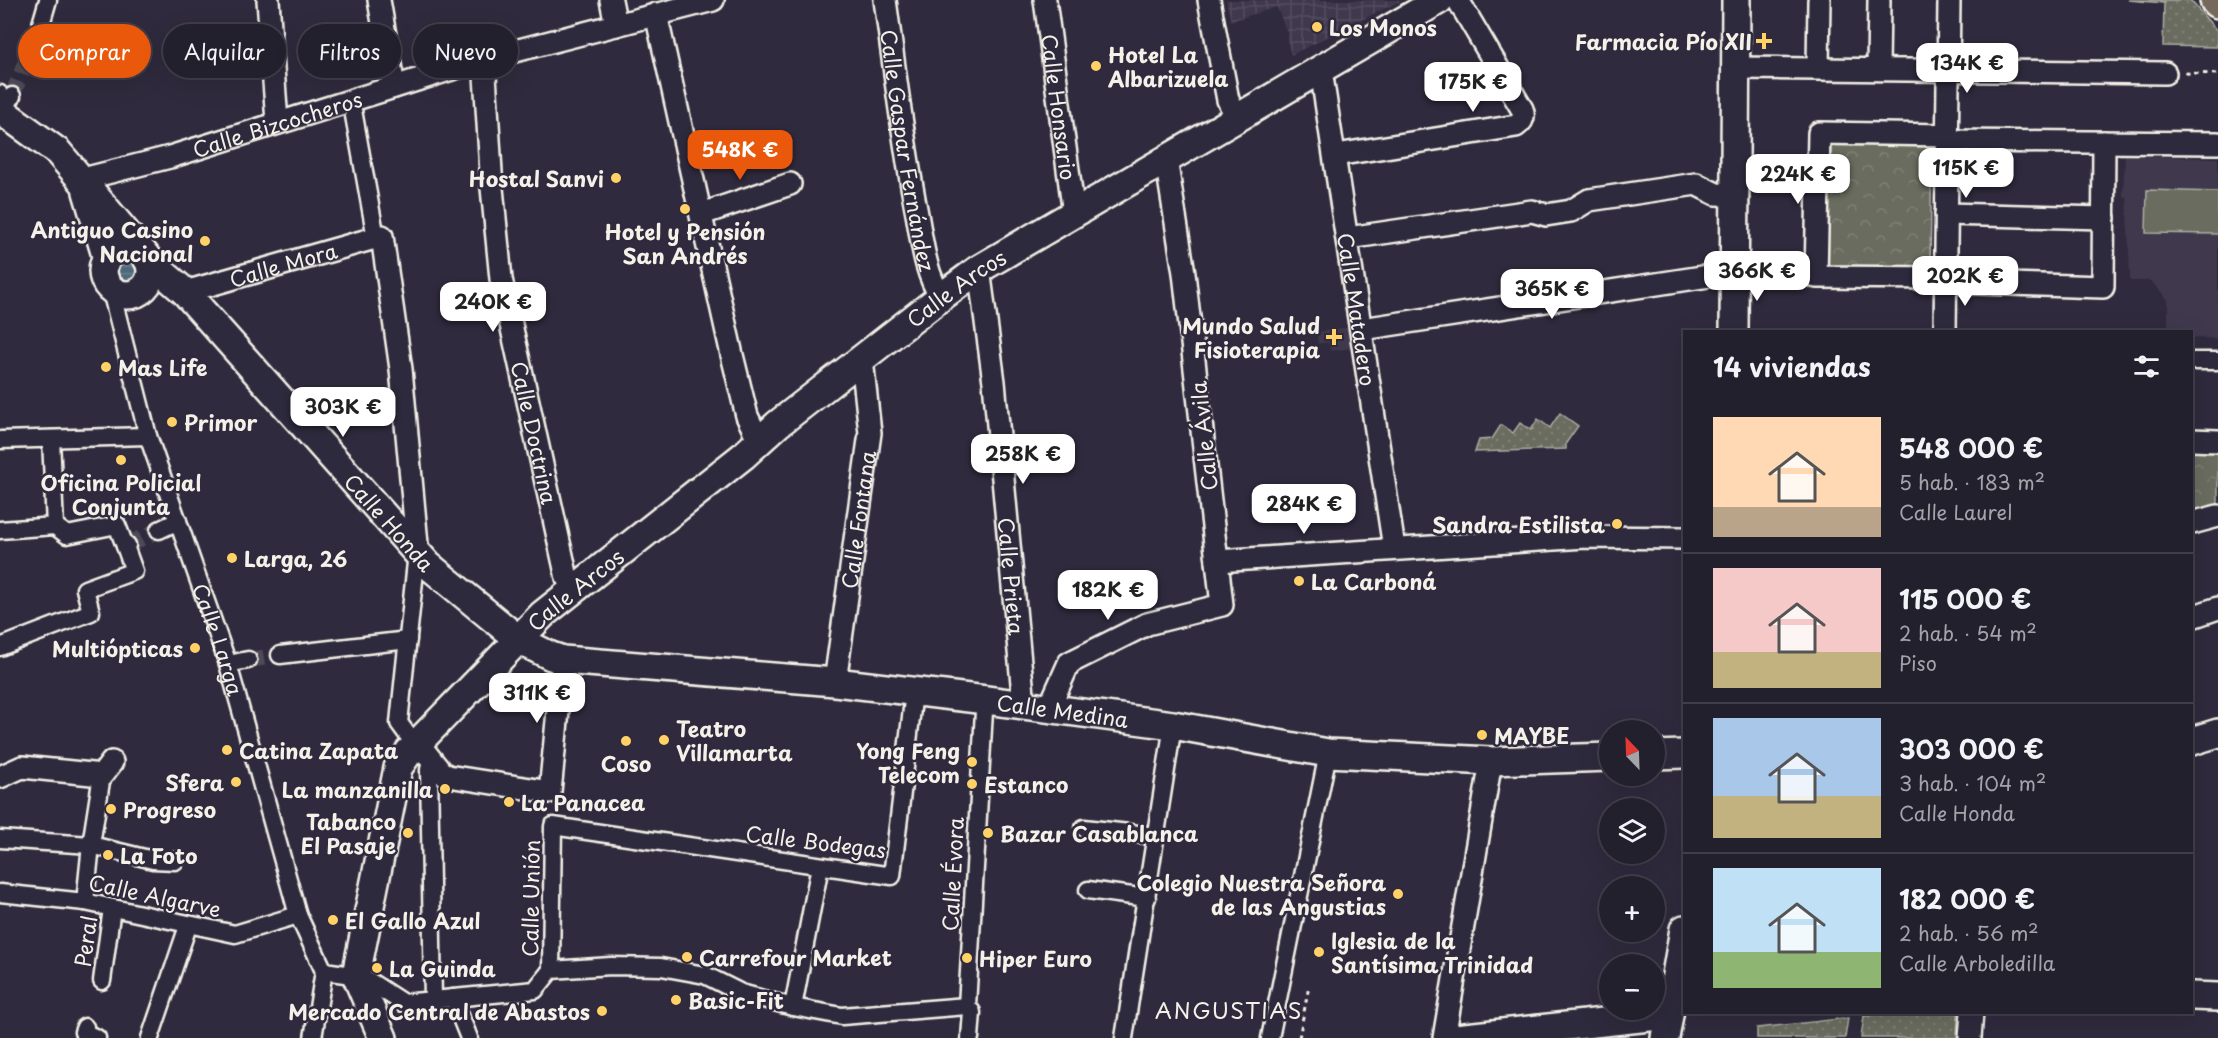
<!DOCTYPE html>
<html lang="es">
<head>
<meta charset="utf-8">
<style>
	:root { --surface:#23202e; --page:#2b2836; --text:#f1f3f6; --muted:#a3a3aa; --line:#403e4a; --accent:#ea580c }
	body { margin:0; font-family:"Playpen Sans",sans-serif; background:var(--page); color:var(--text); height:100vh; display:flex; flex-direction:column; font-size:22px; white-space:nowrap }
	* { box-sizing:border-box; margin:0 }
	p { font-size:20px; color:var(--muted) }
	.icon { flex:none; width:33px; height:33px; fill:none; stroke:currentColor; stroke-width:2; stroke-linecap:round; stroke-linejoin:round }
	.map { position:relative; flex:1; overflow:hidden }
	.details { position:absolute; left:1683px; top:330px; width:510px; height:684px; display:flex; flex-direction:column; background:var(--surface); border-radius:0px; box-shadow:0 6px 24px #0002,0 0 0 2px var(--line) }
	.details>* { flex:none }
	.hud { position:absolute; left:18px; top:24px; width:570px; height:54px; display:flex; gap:12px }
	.needle { width:39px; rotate:337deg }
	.buttons { position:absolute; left:1599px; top:720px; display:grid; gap:12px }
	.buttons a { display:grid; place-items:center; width:66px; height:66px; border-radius:50%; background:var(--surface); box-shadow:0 6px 24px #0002,0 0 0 2px var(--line); font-size:30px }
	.price { position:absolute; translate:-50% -51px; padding:0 14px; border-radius:12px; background:#fff; color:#222; font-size:20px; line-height:39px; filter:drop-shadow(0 2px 3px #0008) }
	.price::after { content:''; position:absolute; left:50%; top:36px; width:18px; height:14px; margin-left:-9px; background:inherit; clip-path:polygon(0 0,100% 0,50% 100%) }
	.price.selected { background:var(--accent); color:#fff }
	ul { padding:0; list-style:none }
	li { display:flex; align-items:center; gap:18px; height:150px; padding:0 30px }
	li+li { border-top:2px solid var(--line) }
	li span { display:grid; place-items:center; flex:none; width:168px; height:120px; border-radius:0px; color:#555 }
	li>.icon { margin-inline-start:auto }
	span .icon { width:72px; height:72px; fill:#fffc; stroke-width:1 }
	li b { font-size:26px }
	h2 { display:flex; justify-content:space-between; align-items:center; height:72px; padding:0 30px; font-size:26px }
	.tag { padding:0 21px; border-radius:27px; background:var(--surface); box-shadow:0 6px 24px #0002,0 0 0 2px var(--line); font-size:21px; line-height:54px }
	.tag.selected { background:var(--accent); color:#fff }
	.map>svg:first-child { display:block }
	.built { fill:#41384d }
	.industrial { fill:url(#industrial-grid) }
	.grass { fill:url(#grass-dots); stroke:#aeaea3; stroke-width:1.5 }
	.park { fill:url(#park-crowns); stroke:#aeaea3; stroke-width:1.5 }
	.pitch { fill:#696c5e; stroke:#aeaea3; stroke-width:1.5 }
	.water { fill:url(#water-rules); stroke:#929fa7; stroke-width:1.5 }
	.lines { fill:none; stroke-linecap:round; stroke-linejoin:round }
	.pedestrian-tunnel { stroke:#4d4857; stroke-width:16; stroke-dasharray:16 8; stroke-linecap:butt }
	.service-casing { stroke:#f4f1e8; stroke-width:15 }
	.pedestrian-casing { stroke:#f4f1e8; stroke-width:21 }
	.minor-casing { stroke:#f4f1e8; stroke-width:26 }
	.tertiary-casing { stroke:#f4f1e8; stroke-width:32 }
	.primary-casing { stroke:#f4f1e8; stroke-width:38 }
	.path { stroke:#f4f1e8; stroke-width:3; stroke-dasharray:4.5 4.5; stroke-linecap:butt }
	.service { stroke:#2f2a3d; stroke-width:10 }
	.pedestrian { stroke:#2f2a3d; stroke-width:16 }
	.minor { stroke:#2f2a3d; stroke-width:21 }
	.tertiary { stroke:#2f2a3d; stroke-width:27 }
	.primary { stroke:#76695c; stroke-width:33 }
	.poi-dot { fill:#ffd166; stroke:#2f2a3d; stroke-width:2 }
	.labels { text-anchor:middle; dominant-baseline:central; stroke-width:5; stroke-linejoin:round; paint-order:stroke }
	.poi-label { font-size:21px; font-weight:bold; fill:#f4f1e8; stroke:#2f2a3d; text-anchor:start }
	.street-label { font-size:21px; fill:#f4f1e8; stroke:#2f2a3d }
	.neighbourhood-label { font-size:22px; letter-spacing:1.5px; fill:#f4f1e8; stroke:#2f2a3d }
</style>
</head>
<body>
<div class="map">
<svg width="2218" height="1038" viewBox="0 0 2218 1038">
	<defs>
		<pattern id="industrial-grid" width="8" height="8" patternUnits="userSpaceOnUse" patternTransform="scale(1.5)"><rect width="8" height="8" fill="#41384d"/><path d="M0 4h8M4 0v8" fill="none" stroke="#544c5e"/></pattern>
		<pattern id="grass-dots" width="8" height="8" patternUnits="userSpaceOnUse" patternTransform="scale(1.5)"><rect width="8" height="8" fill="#696c5e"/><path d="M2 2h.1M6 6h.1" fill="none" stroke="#7f8175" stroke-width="1.8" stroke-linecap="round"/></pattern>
		<pattern id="park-crowns" width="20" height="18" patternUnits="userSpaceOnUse" patternTransform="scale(1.5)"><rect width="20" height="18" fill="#696c5e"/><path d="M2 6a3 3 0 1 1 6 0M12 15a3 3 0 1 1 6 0" fill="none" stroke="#7f8175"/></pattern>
		<pattern id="water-rules" width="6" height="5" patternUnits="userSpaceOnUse" patternTransform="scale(1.5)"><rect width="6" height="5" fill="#50687b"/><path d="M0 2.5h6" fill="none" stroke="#6a7e8e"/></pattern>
	</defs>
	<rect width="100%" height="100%" fill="#2f2a3d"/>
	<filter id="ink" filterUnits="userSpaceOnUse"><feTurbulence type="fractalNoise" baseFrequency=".0167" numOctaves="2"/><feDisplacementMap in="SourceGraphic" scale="12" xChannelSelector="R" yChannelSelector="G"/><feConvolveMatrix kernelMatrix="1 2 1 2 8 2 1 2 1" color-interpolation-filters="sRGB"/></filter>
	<g filter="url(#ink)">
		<path class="built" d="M2125,156L2218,158V339L2192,338V332L2168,331V300L2151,281H2130L2127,197L2123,196Z
			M1350,327L1353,348L1330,351L1328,342L1318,344L1316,332Z"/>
		<path class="industrial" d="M1226,0H1402L1291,55L1286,37L1288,36L1277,7L1231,21Z"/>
		<path class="grass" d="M2128,0H2190L2218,32L2217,47L2163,46L2164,3Z
			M1560,413L1578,426L1566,443V449L1475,452L1479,440L1492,439L1501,425L1513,433L1520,423L1531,430L1538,419L1550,428Z
			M1896,1012L1958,1013L1957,1038H1861L1864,1016Z
			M1848,1018L1845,1038H1757V1028Z"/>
		<path class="park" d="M1830,141L1932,142L1930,270L1827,267L1826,149Z
			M2192,447L2218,448V504L2192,511Z"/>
		<path class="pitch" d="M2147,190L2218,192V234L2146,233Z"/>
		<path class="water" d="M114 271a13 13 0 1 1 26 0a13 13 0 1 1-26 0Z"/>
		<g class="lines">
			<path class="pedestrian-tunnel" d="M12,96L41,24
				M127,545L159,530
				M248,660L280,655"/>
			<g class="service-casing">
				<path id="service" d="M0,95L1,91"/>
			</g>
			<g class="pedestrian-casing">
				<g id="pedestrian">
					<path d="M41,24L48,0"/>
					<path d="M351,99L376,238"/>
					<path d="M10,100L12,96"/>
					<path id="s1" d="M110,287L148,436L228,664L298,915L324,971L345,974"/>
					<path d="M2192,361H2218"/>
					<path d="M0,440L148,436"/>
					<path d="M55,526L67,535L117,525L125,546"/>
					<path d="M0,530L55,526L51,439"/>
					<path d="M159,530L178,521"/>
					<path d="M0,647L91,612L85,589L134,571L125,546L127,545"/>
					<path d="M280,655L408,640"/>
					<path d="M228,664L248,660"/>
					<path d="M407,734L399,723L400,713L416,562"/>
					<path d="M429,769L433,1000"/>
					<path d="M1084,828L1156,836"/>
					<path d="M0,839L91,845L102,775"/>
					<path d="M1088,890L1147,898"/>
					<path d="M0,893L85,902L235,934L298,915"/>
					<path d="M85,902L91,845L153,860L175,861"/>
					<path d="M551,970L553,826L892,876L914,692"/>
					<path d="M363,977L403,1003L535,990L551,970L611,966L661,967L705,975L741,993L793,1007L842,1016L967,1006"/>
					<path d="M102,981L112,908"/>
					<path d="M453,998L469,1038"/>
					<path d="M793,1007L820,866"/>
					<path d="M85,1027L83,1032L97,1038"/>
					<path d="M150,1038L188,926"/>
					<path d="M313,1038L324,971"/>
					<path d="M970,1038L972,1012L967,1006L984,711"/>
					<path d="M1124,1038L1173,725"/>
					<path d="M1270,1038L1328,753"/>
				</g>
			</g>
			<g class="minor-casing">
				<g id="minor">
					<path d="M268,0L277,122"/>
					<path d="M379,0L394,87"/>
					<path d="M611,0L616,25"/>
					<path id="s2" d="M885,0C895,71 903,143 917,214C922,241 925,273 941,297"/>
					<path id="s3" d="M1045,0L1074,214"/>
					<path d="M1209,0L1228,100L1237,118"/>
					<path d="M656,14L732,355L747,416L759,441"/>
					<path id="s4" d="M484,59L492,188L501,279L567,578L575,588"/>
					<path d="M1736,68L2165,73"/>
					<path d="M1818,68L1819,0"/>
					<path d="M1878,69L1879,0"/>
					<path id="s5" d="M1321,70L1394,548"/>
					<path d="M1947,141L2218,143"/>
					<path d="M1336,155L1516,126C1523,121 1525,117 1522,109L1458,0"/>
					<path id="s6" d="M83,179L170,157L484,59L713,0"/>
					<path d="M702,214L790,184"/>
					<path d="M1946,214L2104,218"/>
					<path d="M1348,238L1532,211L1546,215L1571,211L1589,200L1696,184L1716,194L1736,195"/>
					<path id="s7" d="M979,269L994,382L1024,705"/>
					<path d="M1945,278L1816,277L1819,133L1947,135"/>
					<path d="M1945,282L2103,287L2104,142"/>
					<path id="s8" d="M185,292L382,236L401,369L418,555"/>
					<path d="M1362,329L1735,272"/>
					<path d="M1945,332L1949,0"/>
					<path d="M2192,440L2218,441"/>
					<path d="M2192,523L2218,516"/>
					<path d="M1217,561L1585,537L1684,538"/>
					<path d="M2192,617L2218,608"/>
					<path id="s9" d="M835,682L870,433L862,359"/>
					<path d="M1049,708L1069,663L1147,624L1222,605L1184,273L1166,159"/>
					<path d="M418,743L441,772L448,776L550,792L563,660"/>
					<path d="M0,777L22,767L102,775L112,762"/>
					<path d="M1444,1038L1491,761"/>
					<path d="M1970,1038L1972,1012"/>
				</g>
			</g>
			<g class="tertiary-casing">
				<g id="tertiary">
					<path d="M0,110L58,152L144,254"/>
					<path d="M87,192L107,259"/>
					<circle cx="127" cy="271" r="24"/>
					<path id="s10" d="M148,260L185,292L428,565L519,640L551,656L563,660L835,682L986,700L1173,725L1328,753L1491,761L1610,757"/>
					<path d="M1734,332L1736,0"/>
					<path d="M2192,741L2218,733"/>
					<path d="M1654,755L1684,754"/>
					<path d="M2192,996L2218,997"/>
					<path id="s11" d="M383,1038L356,975L398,768L409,752L543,614L743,456L778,424L941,297L979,269L1439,0"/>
					<path d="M1456,1038L1668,1015"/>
					<path d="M1665,1038L1684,929"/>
				</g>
			</g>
			<g class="primary-casing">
				<path id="primary" d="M2217,0L2218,1"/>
			</g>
			<path class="path" d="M2185,73L2218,74
				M1299,1038L1309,986"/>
			<use href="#service" class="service"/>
			<use href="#pedestrian" class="pedestrian"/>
			<use href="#minor" class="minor"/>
			<use href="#tertiary" class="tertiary"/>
			<use href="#primary" class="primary"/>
		</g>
	</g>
	<g class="poi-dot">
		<circle cx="1317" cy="27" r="6"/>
		<path d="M1761 32h6v6h6v6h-6v6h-6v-6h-6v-6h6z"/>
		<circle cx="1096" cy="66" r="6"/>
		<circle cx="616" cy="178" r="6"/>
		<circle cx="685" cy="209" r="6"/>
		<circle cx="205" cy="241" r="6"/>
		<path d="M1331 328h6v6h6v6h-6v6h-6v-6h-6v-6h6z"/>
		<circle cx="106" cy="367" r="6"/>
		<circle cx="172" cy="422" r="6"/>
		<circle cx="121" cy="460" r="6"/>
		<circle cx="1617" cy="524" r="6"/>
		<circle cx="232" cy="558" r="6"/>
		<circle cx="1299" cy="581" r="6"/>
		<circle cx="195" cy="648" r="6"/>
		<circle cx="1482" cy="735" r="6"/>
		<circle cx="664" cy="740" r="6"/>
		<circle cx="626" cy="741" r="6"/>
		<circle cx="227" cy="750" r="6"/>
		<circle cx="972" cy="762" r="6"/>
		<circle cx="236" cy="782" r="6"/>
		<circle cx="972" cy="784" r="6"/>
		<circle cx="445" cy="789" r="6"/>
		<circle cx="509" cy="802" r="6"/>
		<circle cx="111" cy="809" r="6"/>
		<circle cx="408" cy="833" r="6"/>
		<circle cx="988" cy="833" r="6"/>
		<circle cx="108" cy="855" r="6"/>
		<circle cx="1398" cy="894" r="6"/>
		<circle cx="333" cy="920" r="6"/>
		<circle cx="1319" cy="952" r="6"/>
		<circle cx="687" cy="957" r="6"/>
		<circle cx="967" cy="958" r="6"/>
		<circle cx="377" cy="968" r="6"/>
		<circle cx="676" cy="1000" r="6"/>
		<circle cx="602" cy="1011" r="6"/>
	</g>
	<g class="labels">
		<g class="poi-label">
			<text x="1329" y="27">Los Monos</text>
			<text x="1752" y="41" text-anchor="end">Farmacia Pío XII</text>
			<text x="1108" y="54">Hotel La<tspan x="1108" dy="24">Albarizuela</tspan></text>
			<text x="604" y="178" text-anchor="end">Hostal Sanvi</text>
			<text x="193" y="229" text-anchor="end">Antiguo Casino<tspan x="193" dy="24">Nacional</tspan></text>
			<text x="685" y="231" text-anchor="middle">Hotel y Pensión<tspan x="685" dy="24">San Andrés</tspan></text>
			<text x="1320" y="325" text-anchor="end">Mundo Salud<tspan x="1320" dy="24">Fisioterapia</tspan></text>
			<text x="118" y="367">Mas Life</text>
			<text x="184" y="422">Primor</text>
			<text x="121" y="482" text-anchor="middle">Oficina Policial<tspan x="121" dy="24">Conjunta</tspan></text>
			<text x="1605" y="524" text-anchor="end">Sandra Estilista</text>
			<text x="244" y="558">Larga, 26</text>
			<text x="1311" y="581">La Carboná</text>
			<text x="183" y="648" text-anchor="end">Multiópticas</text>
			<text x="676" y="728">Teatro<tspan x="676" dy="24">Villamarta</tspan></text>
			<text x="1494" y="735">MAYBE</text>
			<text x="239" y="750">Catina Zapata</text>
			<text x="960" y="750" text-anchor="end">Yong Feng<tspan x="960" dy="24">Telecom</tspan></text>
			<text x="626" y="763" text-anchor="middle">Coso</text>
			<text x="224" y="782" text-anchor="end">Sfera</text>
			<text x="984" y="784">Estanco</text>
			<text x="433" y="789" text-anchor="end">La manzanilla</text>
			<text x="521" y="802">La Panacea</text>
			<text x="123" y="809">Progreso</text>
			<text x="396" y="821" text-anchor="end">Tabanco<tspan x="396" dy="24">El Pasaje</tspan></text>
			<text x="1000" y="833">Bazar Casablanca</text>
			<text x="120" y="855">La Foto</text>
			<text x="1386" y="882" text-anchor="end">Colegio Nuestra Señora<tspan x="1386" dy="24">de las Angustias</tspan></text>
			<text x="345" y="920">El Gallo Azul</text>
			<text x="1331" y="940">Iglesia de la<tspan x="1331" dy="24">Santísima Trinidad</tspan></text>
			<text x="699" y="957">Carrefour Market</text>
			<text x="979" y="958">Hiper Euro</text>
			<text x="389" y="968">La Guinda</text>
			<text x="688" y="1000">Basic-Fit</text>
			<text x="590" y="1011" text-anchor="end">Mercado Central de Abastos</text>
		</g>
		<g class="street-label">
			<text stroke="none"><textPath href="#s3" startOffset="108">Calle Honsario</textPath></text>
			<text stroke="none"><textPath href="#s6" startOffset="202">Calle Bizcocheros</textPath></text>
			<text stroke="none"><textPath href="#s2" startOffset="152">Calle Gaspar Fernández</textPath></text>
			<text stroke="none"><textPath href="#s8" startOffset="102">Calle Mora</textPath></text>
			<text stroke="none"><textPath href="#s11" startOffset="1018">Calle Arcos</textPath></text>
			<text stroke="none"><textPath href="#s5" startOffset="242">Calle Matadero</textPath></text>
			<text stroke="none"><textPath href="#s4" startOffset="378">Calle Doctrina</textPath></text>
			<text transform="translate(1203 436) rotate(-96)">Calle Ávila</text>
			<text stroke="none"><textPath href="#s10" startOffset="357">Calle Honda</textPath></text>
			<text stroke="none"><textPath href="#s9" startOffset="164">Calle Fontana</textPath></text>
			<text stroke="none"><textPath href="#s7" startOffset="309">Calle Prieta</textPath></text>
			<text stroke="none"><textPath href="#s11" startOffset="532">Calle Arcos</textPath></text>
			<text stroke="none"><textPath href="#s1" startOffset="369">Calle Larga</textPath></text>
			<text stroke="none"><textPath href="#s10" startOffset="1083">Calle Medina</textPath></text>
			<text transform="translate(816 841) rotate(7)">Calle Bodegas</text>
			<text transform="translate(952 874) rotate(-87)">Calle Évora</text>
			<text transform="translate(155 895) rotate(12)">Calle Algarve</text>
			<text transform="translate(530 898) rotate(-89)">Calle Unión</text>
			<text transform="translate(85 941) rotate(-82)">Peral</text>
		</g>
		<g class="neighbourhood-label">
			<text x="1229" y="1009">ANGUSTIAS</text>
		</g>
	</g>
</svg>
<div class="buttons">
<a><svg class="needle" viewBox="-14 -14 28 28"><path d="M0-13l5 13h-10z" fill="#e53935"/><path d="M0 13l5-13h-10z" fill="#a3a3aa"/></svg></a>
<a><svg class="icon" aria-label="layers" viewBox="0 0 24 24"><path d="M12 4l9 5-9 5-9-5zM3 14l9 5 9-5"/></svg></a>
<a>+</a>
<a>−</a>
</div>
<b class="price" style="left:1967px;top:94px">134K €</b>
<b class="price" style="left:1473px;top:113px">175K €</b>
<b class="price selected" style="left:740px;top:181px">548K €</b>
<b class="price" style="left:1966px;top:199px">115K €</b>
<b class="price" style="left:1798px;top:205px">224K €</b>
<b class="price" style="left:1757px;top:302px">366K €</b>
<b class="price" style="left:1965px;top:307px">202K €</b>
<b class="price" style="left:1552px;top:320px">365K €</b>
<b class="price" style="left:493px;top:333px">240K €</b>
<b class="price" style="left:343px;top:438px">303K €</b>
<b class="price" style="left:1023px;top:485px">258K €</b>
<b class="price" style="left:1304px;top:535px">284K €</b>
<b class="price" style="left:1108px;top:621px">182K €</b>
<b class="price" style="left:537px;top:724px">311K €</b>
<div class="hud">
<a class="tag selected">Comprar</a>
<a class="tag">Alquilar</a>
<a class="tag">Filtros</a>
<a class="tag">Nuevo</a>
</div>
<section class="details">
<h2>14 viviendas<svg class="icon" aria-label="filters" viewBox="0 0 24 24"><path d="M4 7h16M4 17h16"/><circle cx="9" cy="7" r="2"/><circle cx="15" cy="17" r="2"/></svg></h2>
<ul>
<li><span style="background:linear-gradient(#ffd9b3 75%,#b9a48a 0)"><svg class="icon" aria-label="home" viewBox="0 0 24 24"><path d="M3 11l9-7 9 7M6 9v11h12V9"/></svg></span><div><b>548 000 €</b><p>5 hab. · 183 m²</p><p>Calle Laurel</p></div></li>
<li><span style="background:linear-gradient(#f6c9c9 70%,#c2b280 0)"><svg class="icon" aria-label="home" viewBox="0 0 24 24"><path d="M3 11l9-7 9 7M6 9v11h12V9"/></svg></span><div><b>115 000 €</b><p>2 hab. · 54 m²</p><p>Piso</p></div></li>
<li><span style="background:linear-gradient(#a9c7e8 65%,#c2b280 0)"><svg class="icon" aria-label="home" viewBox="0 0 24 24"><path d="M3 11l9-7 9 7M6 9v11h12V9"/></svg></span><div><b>303 000 €</b><p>3 hab. · 104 m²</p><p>Calle Honda</p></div></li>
<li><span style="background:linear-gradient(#bfe0f5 70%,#8fb573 0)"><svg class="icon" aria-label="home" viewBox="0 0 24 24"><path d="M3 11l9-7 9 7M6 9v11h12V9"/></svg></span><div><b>182 000 €</b><p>2 hab. · 56 m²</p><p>Calle Arboledilla</p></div></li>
</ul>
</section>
</div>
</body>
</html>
